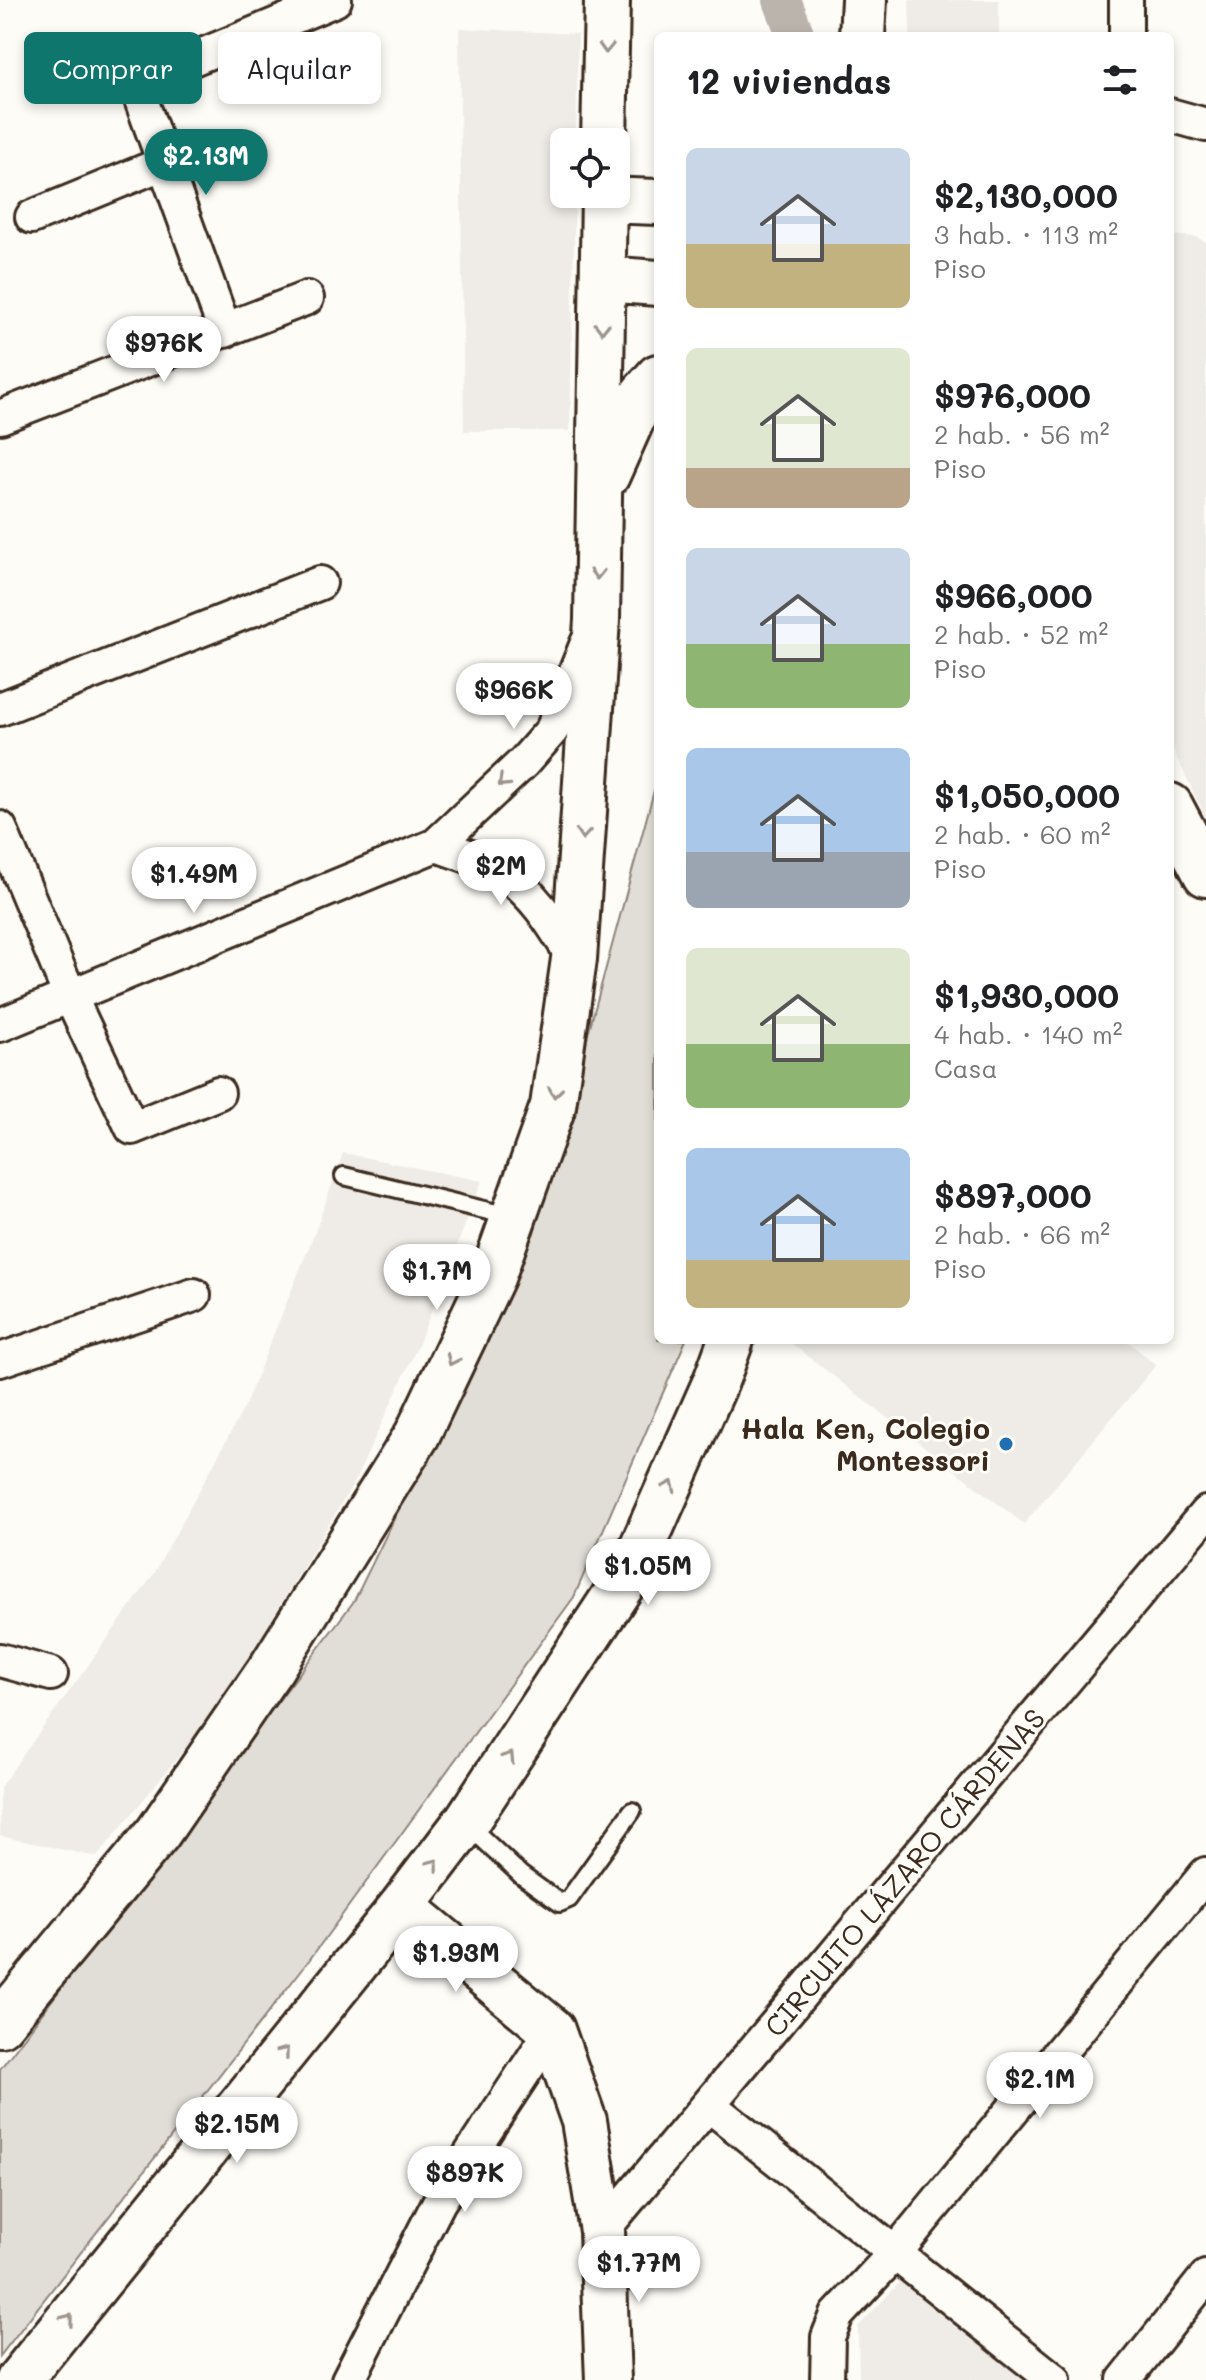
<!DOCTYPE html>
<html lang="es">
<head>
<meta charset="utf-8">
<style>
	:root { --surface:#fff; --page:#f2f2f2; --text:#202124; --muted:#757577; --accent:#0f766e }
	body { margin:0; font-family:Mali,sans-serif; background:var(--page); color:var(--text); height:100vh; display:flex; flex-direction:column; font-size:30px; white-space:nowrap }
	* { box-sizing:border-box; margin:0 }
	p { font-size:26px; color:var(--muted) }
	.icon { flex:none; width:44px; height:44px; fill:none; stroke:currentColor; stroke-width:2; stroke-linecap:round; stroke-linejoin:round }
	.map { position:relative; flex:1; overflow:hidden }
	.side { position:absolute; left:654px; top:32px; width:520px; height:1312px; display:flex; flex-direction:column; background:var(--surface); border-radius:12px; box-shadow:0 4px 12px #0003 }
	.side>* { flex:none }
	.hud { position:absolute; left:24px; top:32px; width:510px; height:72px; display:flex; gap:16px }
	.buttons { position:absolute; left:550px; top:128px; display:grid; gap:16px }
	.buttons a { display:grid; place-items:center; width:80px; height:80px; border-radius:12px; background:var(--surface); box-shadow:0 4px 12px #0003; font-size:40px }
	.price { position:absolute; translate:-50% -68px; padding:0 18px; border-radius:28px; background:#fff; color:#222; font-size:26px; line-height:52px; filter:drop-shadow(0 2px 4px #0008) }
	.price::after { content:''; position:absolute; left:50%; top:48px; width:24px; height:18px; margin-left:-12px; background:inherit; clip-path:polygon(0 0,100% 0,50% 100%) }
	.price.current { background:var(--accent); color:#fff }
	ul { padding:0; list-style:none }
	li { display:flex; align-items:center; gap:24px; height:200px; padding:0 32px }
	li span { display:grid; place-items:center; flex:none; width:224px; height:160px; border-radius:12px; color:#555 }
	li>.icon { margin-inline-start:auto }
	span .icon { width:96px; height:96px; fill:#fffc; stroke-width:1 }
	li b { font-size:34px }
	h2 { display:flex; justify-content:space-between; align-items:center; height:96px; padding:0 32px; font-size:34px }
	.chip { padding:0 28px; border-radius:12px; background:var(--surface); box-shadow:0 4px 12px #0003; font-size:28px; line-height:72px }
	.chip.current { background:var(--accent); color:#fff }
	.map>svg:first-child { display:block }
	.built { fill:#efece7 }
	.green { fill:#e1ded7; stroke:#8e847a; stroke-width:2 }
	.lines { fill:none; stroke-linecap:round; stroke-linejoin:round }
	.canal { stroke:#bbb4ad; stroke-width:38 }
	.lane-casing { stroke:#3b2a1e; stroke-width:22 }
	.street-casing { stroke:#3b2a1e; stroke-width:38 }
	.secondary-casing { stroke:#3b2a1e; stroke-width:50 }
	.lane { stroke:#fdfcf7; stroke-width:16 }
	.street { stroke:#fdfcf7; stroke-width:32 }
	.secondary { stroke:#fdfcf7; stroke-width:44 }
	.oneway { stroke:#9c938a }
	.poi-dot { fill:#1f6fb2; stroke:#fdfcf7; stroke-width:3 }
	.labels { text-anchor:middle; dominant-baseline:central; stroke-width:6; stroke-linejoin:round; paint-order:stroke }
	.poi-label { font-size:28px; font-weight:bold; fill:#3b2a1e; stroke:#fdfcf7; text-anchor:end }
	.street-label { font-size:28px; fill:#3b2a1e; stroke:#fdfcf7 }
</style>
</head>
<body>
<div class="map">
<svg width="1206" height="2380" viewBox="0 0 1206 2380">
	<rect width="100%" height="100%" fill="#fdfcf7"/>
	<filter id="ink" filterUnits="userSpaceOnUse"><feTurbulence type="fractalNoise" baseFrequency=".0125" numOctaves="2"/><feDisplacementMap in="SourceGraphic" scale="16" xChannelSelector="R" yChannelSelector="G"/><feConvolveMatrix kernelMatrix="1 2 1 2 8 2 1 2 1" color-interpolation-filters="sRGB"/></filter>
	<g filter="url(#ink)">
		<path class="built" d="M909,0H999V36H910Z
			M459,28L578,34L576,142H564V194H575L570,431H464Z
			M1170,235L1196,237L1206,242V818L1170,744Z
			M343,1153L482,1181L419,1343L355,1481L271,1620L238,1683L97,1857L0,1836V1787L154,1574L244,1408L317,1227Z
			M787,1340H1126L1156,1365L1024,1524Z
			M903,2279L1029,2380H859L858,2327Z"/>
		<path class="green" d="M658,715V1340H686L574,1597L310,1959L0,2356V2069L354,1601L534,1233L655,787Z"/>
		<g class="lines">
			<path class="canal" d="M782,0L796,36"/>
			<g class="lane-casing">
				<path id="lane" d="M344,1176L513,1217
					M467,1824L521,1875L560,1903L569,1899L632,1811"/>
			</g>
			<g class="street-casing">
				<path id="street" d="M1126,36V0
					M1170,115L1206,125
					M32,217L164,163
					M225,331L135,83L335,0
					M0,417L307,298
					M0,709L320,583
					M0,828L70,996L132,1128L218,1093
					M436,845C455,852 478,858 496,868C532,889 553,924 574,959
					M0,1025L436,845L524,762L552,730L587,643
					M0,1360L194,1295
					M0,1660L51,1674
					M709,2105L1054,2380
					M602,2231L1206,1513
					M348,2380L439,2202L552,2030
					M827,2380L828,2337L837,2315L895,2253L1206,1874
					M1124,2380L1206,2277"/>
			</g>
			<g class="secondary-casing">
				<path id="secondary" d="M862,36L864,0
					M604,142L607,0
					M604,200L658,202
					M603,279L658,283
					M607,475L643,394L658,377
					M1170,806L1206,874
					M402,1906L552,2030L584,2121L602,2231L608,2380
					M0,2024L158,1833L272,1667L417,1435L493,1275L553,1106L574,959L597,620L604,194
					M19,2380L402,1906L466,1822L633,1568L716,1381L731,1340"/>
			</g>
			<use href="#lane" class="lane"/>
			<use href="#street" class="street"/>
			<use href="#secondary" class="secondary"/>
		</g>
		<defs><path id="oneway-chevron" d="M-2-3.5L2.5 0L-2 3.5" fill="none" stroke-width="1.6" stroke-linecap="round" stroke-linejoin="round" transform="scale(2)"/></defs>
		<g class="oneway">
			<use href="#oneway-chevron" transform="translate(606 48) rotate(92)"/>
			<use href="#oneway-chevron" transform="translate(602 328) rotate(91)"/>
			<use href="#oneway-chevron" transform="translate(597 574) rotate(91)"/>
			<use href="#oneway-chevron" transform="translate(503 782) rotate(137)"/>
			<use href="#oneway-chevron" transform="translate(583 834) rotate(94)"/>
			<use href="#oneway-chevron" transform="translate(555 1092) rotate(98)"/>
			<use href="#oneway-chevron" transform="translate(452 1360) rotate(115)"/>
			<use href="#oneway-chevron" transform="translate(670 1486) rotate(-66)"/>
			<use href="#oneway-chevron" transform="translate(509 1757) rotate(-57)"/>
			<use href="#oneway-chevron" transform="translate(434 1864) rotate(-53)"/>
			<use href="#oneway-chevron" transform="translate(284 2052) rotate(-51)"/>
			<use href="#oneway-chevron" transform="translate(68 2319) rotate(-51)"/>
		</g>
	</g>
	<circle class="poi-dot" cx="1006" cy="1444" r="8"/>
	<g class="labels">
		<g class="poi-label">
			<text x="990" y="1428">Hala Ken, Colegio<tspan x="990" dy="32">Montessori</tspan></text>
		</g>
		<g class="street-label">
			<text transform="translate(904 1872) rotate(-50)">CIRCUITO LÁZARO CÁRDENAS</text>
		</g>
	</g>
</svg>
<div class="buttons">
<a><svg class="icon" aria-label="locate" viewBox="0 0 24 24"><circle cx="12" cy="12" r="6"/><path d="M12 2v4M12 18v4M2 12h4M18 12h4"/></svg></a>
</div>
<b class="price current" style="left:206px;top:197px">$2.13M</b>
<b class="price" style="left:164px;top:384px">$976K</b>
<b class="price" style="left:514px;top:731px">$966K</b>
<b class="price" style="left:501px;top:907px">$2M</b>
<b class="price" style="left:194px;top:915px">$1.49M</b>
<b class="price" style="left:437px;top:1312px">$1.7M</b>
<b class="price" style="left:648px;top:1607px">$1.05M</b>
<b class="price" style="left:456px;top:1994px">$1.93M</b>
<b class="price" style="left:1040px;top:2120px">$2.1M</b>
<b class="price" style="left:237px;top:2165px">$2.15M</b>
<b class="price" style="left:465px;top:2214px">$897K</b>
<b class="price" style="left:639px;top:2304px">$1.77M</b>
<div class="hud">
<a class="chip current">Comprar</a>
<a class="chip">Alquilar</a>
</div>
<section class="side">
<h2>12 viviendas<svg class="icon" aria-label="filters" viewBox="0 0 24 24"><path d="M4 7h16M4 17h16"/><circle cx="9" cy="7" r="2"/><circle cx="15" cy="17" r="2"/></svg></h2>
<ul>
<li><span style="background:linear-gradient(#c9d6e8 60%,#c2b280 0)"><svg class="icon" aria-label="home" viewBox="0 0 24 24"><path d="M3 11l9-7 9 7M6 9v11h12V9"/></svg></span><div><b>$2,130,000</b><p>3 hab. · 113 m²</p><p>Piso</p></div></li>
<li><span style="background:linear-gradient(#dfe7d0 75%,#b9a48a 0)"><svg class="icon" aria-label="home" viewBox="0 0 24 24"><path d="M3 11l9-7 9 7M6 9v11h12V9"/></svg></span><div><b>$976,000</b><p>2 hab. · 56 m²</p><p>Piso</p></div></li>
<li><span style="background:linear-gradient(#c9d6e8 60%,#8fb573 0)"><svg class="icon" aria-label="home" viewBox="0 0 24 24"><path d="M3 11l9-7 9 7M6 9v11h12V9"/></svg></span><div><b>$966,000</b><p>2 hab. · 52 m²</p><p>Piso</p></div></li>
<li><span style="background:linear-gradient(#a9c7e8 65%,#9aa5b1 0)"><svg class="icon" aria-label="home" viewBox="0 0 24 24"><path d="M3 11l9-7 9 7M6 9v11h12V9"/></svg></span><div><b>$1,050,000</b><p>2 hab. · 60 m²</p><p>Piso</p></div></li>
<li><span style="background:linear-gradient(#dfe7d0 60%,#8fb573 0)"><svg class="icon" aria-label="home" viewBox="0 0 24 24"><path d="M3 11l9-7 9 7M6 9v11h12V9"/></svg></span><div><b>$1,930,000</b><p>4 hab. · 140 m²</p><p>Casa</p></div></li>
<li><span style="background:linear-gradient(#a9c7e8 70%,#c2b280 0)"><svg class="icon" aria-label="home" viewBox="0 0 24 24"><path d="M3 11l9-7 9 7M6 9v11h12V9"/></svg></span><div><b>$897,000</b><p>2 hab. · 66 m²</p><p>Piso</p></div></li>
</ul>
</section>
</div>
</body>
</html>
